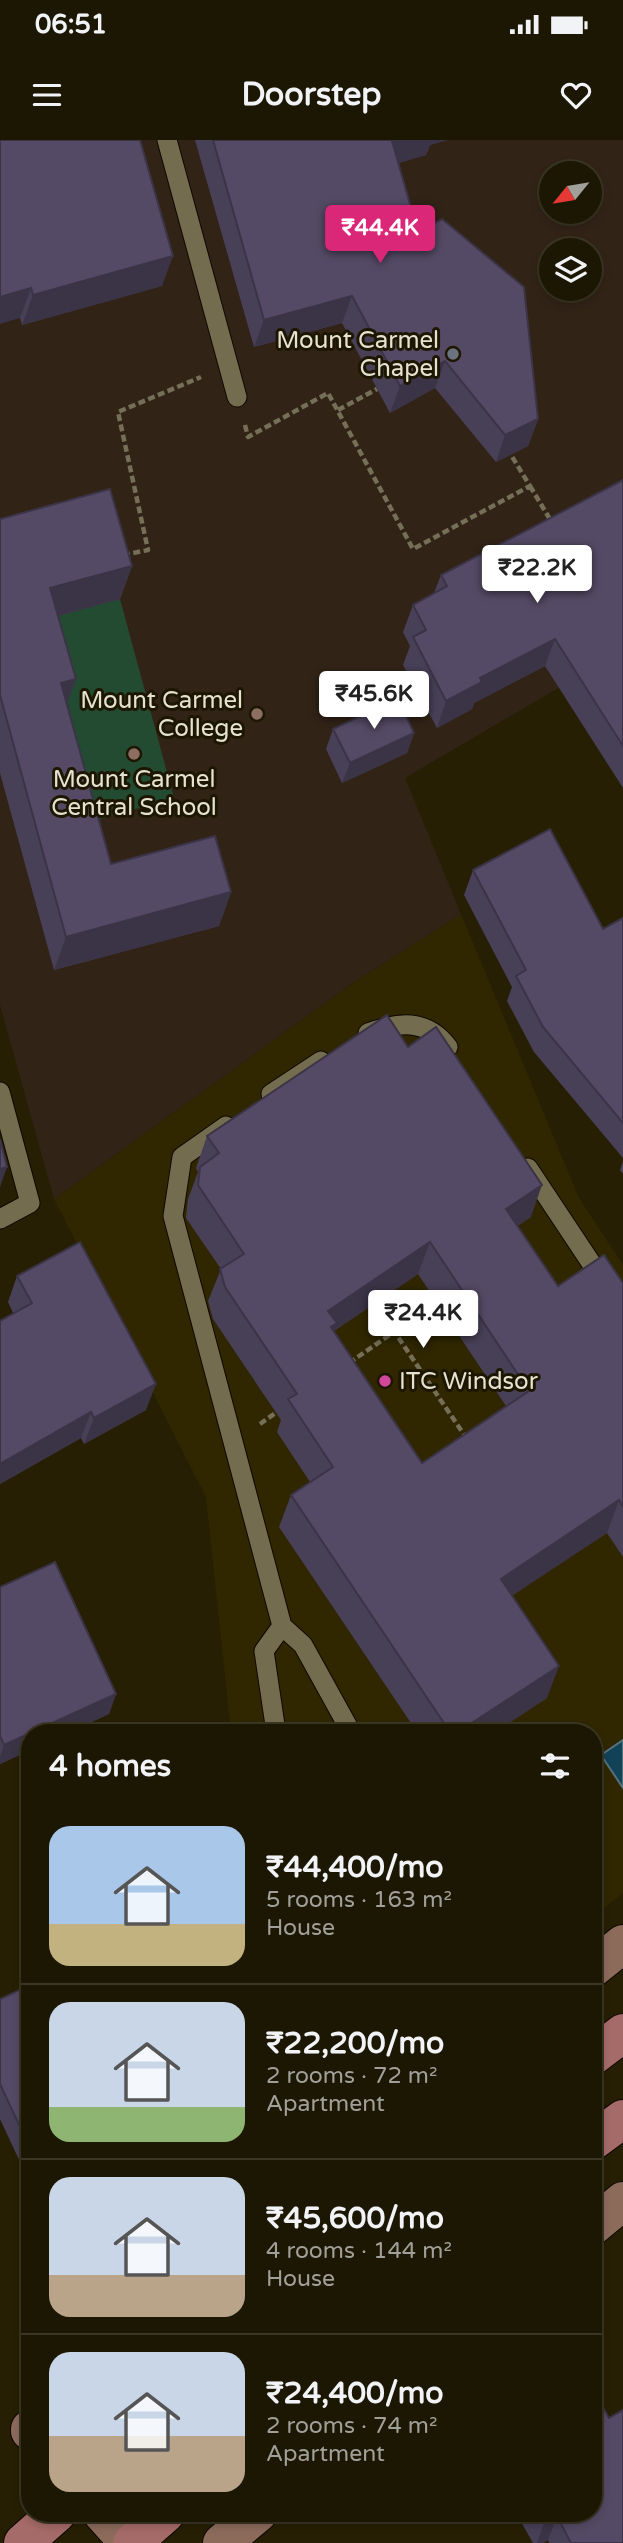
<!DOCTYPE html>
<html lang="en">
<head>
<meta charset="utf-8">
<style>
	:root { --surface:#1c1702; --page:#25200c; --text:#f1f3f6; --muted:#a09f99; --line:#3a3624; --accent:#db2777 }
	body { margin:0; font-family:"Varela Round",sans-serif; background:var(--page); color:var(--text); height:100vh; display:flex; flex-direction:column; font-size:26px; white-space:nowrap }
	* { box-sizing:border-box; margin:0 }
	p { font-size:23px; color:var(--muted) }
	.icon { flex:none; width:38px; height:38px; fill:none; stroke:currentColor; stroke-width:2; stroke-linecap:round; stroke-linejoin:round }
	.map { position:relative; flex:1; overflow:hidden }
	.panel { position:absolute; left:21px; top:1584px; width:581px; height:798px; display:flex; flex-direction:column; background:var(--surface); border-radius:28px; box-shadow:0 4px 10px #0003,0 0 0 2px var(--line) }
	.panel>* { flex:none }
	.needle { width:46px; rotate:240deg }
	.tools { position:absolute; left:539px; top:21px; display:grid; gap:14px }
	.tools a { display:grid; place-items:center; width:63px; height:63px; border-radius:50%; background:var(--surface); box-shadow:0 4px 10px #0003,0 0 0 2px var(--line); font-size:35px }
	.price { position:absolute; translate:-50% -60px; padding:0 16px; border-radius:7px; background:#fff; color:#222; font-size:23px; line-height:46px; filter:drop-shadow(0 2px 4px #0008) }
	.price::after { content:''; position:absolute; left:50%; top:42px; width:21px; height:16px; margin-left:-10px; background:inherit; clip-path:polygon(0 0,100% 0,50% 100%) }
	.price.active { background:var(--accent); color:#fff }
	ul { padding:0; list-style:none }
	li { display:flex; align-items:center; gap:21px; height:175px; padding:0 28px }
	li+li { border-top:2px solid var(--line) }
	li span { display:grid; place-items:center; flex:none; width:196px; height:140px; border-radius:21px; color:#555 }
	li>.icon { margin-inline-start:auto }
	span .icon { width:84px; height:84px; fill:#fffc; stroke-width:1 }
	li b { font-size:30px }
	h2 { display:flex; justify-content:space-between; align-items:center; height:84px; padding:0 28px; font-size:30px }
	.status { display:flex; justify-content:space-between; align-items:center; height:49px; padding:0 35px; background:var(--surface); direction:ltr }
	.status svg { height:19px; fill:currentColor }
	header { display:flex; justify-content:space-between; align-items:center; height:91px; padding:0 28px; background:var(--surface); font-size:32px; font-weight:700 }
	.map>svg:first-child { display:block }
	.built { fill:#302701 }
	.education { fill:#322317; fill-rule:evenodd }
	.green { fill:#234b31 }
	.water { fill:#124257; stroke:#52727c; stroke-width:2 }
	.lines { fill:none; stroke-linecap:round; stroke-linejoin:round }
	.lane-casing { stroke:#0f0800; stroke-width:21 }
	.secondary-casing { stroke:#0f0800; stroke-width:40 }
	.primary-casing { stroke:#0f0800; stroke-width:40 }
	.path { stroke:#756f58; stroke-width:4.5; stroke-dasharray:7 3.5; stroke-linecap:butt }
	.lane { stroke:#746c4e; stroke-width:19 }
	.secondary { stroke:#8c6b5b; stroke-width:38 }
	.primary { stroke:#a56b68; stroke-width:38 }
	.wall { fill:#484057; fill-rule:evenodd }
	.shaded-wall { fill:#3b3447 }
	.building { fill:#544a65; stroke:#3b3447; stroke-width:2; fill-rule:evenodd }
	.worship-dot { fill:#6b7280; stroke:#1d1600; stroke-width:2.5 }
	.education-dot { fill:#8d6e63; stroke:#1d1600; stroke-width:2.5 }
	.hotel-dot { fill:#d1479c; stroke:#1d1600; stroke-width:2.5 }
	.labels { text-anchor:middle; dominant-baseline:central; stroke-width:6; stroke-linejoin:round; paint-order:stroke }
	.poi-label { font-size:24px; fill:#e6e2d1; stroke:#1d1600; text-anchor:end }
</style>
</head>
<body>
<div class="status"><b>06:51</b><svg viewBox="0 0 49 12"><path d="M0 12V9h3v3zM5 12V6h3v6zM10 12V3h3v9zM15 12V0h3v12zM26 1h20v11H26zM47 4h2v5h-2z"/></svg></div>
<header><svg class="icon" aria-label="menu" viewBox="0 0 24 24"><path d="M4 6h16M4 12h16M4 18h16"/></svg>Doorstep<svg class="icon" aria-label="heart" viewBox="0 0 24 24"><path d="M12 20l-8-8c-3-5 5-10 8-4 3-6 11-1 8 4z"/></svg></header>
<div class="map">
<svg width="623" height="2403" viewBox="0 0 623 2403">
	<rect width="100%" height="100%" fill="#261f03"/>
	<path class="built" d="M461,774L579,1058L623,1125V1753L593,1777V1592H231L206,1357L54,1059L354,842Z"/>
	<path class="education" d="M0,0H623V510L405,638L461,774L354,842L54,1059L0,865ZM551,33H590V72H551ZM551,110H590V149H551Z"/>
	<path class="green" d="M120,459L174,658L79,685L38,481Z"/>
	<path class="water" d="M623,1600V1648L601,1615Z"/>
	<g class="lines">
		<g class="lane-casing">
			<path id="lane" d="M167,0L237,257
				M368,893C398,882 426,878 448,907
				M0,952L30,1063L0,1079
				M271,954L321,921
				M226,986L182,1017L173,1076L282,1486
				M528,1028L623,1171
				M276,1592L264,1511L282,1486L303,1505L351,1592"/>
		</g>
		<g class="secondary-casing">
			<path id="secondary" d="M593,1828L623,1804
				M593,2086L623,2061
				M30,2289V2291
				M102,2373L129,2403
				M222,2403L258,2373"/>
		</g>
		<g class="primary-casing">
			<path id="primary" d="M593,1916L623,1893
				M593,2001L623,1979
				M23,2403L57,2373
				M132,2403L166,2373"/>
		</g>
		<path class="path" d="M338,270L377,249
			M245,285L248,297L328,253L413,409L530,346L511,315
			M530,346L551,381
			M123,415L148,410L118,272L201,237
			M375,1163L467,1299
			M349,1223L440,1160
			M260,1284L281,1269"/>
		<use href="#lane" class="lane"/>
		<use href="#secondary" class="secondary"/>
		<use href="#primary" class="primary"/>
	</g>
	<path class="wall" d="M0,0L162,146L22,185L20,178Z
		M195,0H447L430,5L426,15L398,23L418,92L538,279L528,306L496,322L435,248L390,273L342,183L254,207Z
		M623,340V648L545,526L474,563L472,569L437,588L403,525L410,506L403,492L413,465L434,453L441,435Z
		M0,379L132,426L120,459L58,476L67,564L111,724L231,752L219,786L54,830L0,633Z
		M333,589L414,593L407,613L342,643L326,609Z
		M473,730L603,789L623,778V1018L534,912L507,861L512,847L464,755Z
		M408,907L531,1077L517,1086L558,1146L623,1143V1417L607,1393L512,1455L547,1558L495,1592H417L279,1387L291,1355L310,1342L277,1292L281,1280L213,1179L208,1161L221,1129L186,1078L188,1059L198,1032L196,1028L207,996ZM418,1134L506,1266L422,1323L334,1191Z
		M623,1021V1034L620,1030Z
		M17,1136L146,1270L84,1304L81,1298L0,1344V1181L13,1173L8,1162Z
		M0,1447L116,1554L109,1574L0,1624Z
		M30,1845V2020L21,2024L0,1979V1859Z
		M516,2373H593L623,2403H549L548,2400L543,2403H533Z"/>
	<path class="shaded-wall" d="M395,0H447L430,5L426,15L382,28L392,1Z
		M173,116L162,146L22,185L33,155Z
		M31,148L20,178L0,184V157Z
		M352,156L342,183L254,207L264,180Z
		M445,221L435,248L390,273L400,246Z
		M538,279L528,306L496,322L505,295Z
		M132,426L120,459L38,481L50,448Z
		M555,499L545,526L474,563L472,569L437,588L446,561L480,538Z
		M76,539L64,572L61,543Z
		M414,593L407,613L342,643L350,623Z
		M231,752L219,786L54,830L66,797Z
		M7,1027L0,1047V1029Z
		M542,1045L531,1077L494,1102L506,1069Z
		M430,1102L418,1134L334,1191L325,1216L328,1171Z
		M156,1244L146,1270L84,1304L94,1278Z
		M91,1272L81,1298L0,1344V1324Z
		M619,1360L607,1393L489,1471L501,1439Z
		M559,1526L547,1558L495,1592H458Z
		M116,1554L109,1574L68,1592H32Z
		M30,1593V1610L0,1624V1617L4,1605Z
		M30,2003V2020L21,2024L28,2004Z
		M557,2376L548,2400L543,2403H537L544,2383Z"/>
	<path class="building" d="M0,0H140L173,116L33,155L31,148L0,157Z
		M213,0H395L392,1L418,92L442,79L524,147L538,279L505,295L445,221L400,246L352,156L264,180Z
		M623,340V606L555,499L480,538L482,542L446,561L413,497L426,490L413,465L447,446L441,435Z
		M110,349L132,426L50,448L76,539L61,543L111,724L215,696L231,752L66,797L0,555V379Z
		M398,558L414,593L350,623L333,589Z
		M550,689L603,789L623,778V983L543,887L516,836L526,830L473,730Z
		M387,875L408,907L436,887L542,1045L506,1069L558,1146L604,1115L623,1143V1367L619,1360L501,1439L559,1526L458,1592H450L291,1355L333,1327L288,1259L297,1254L225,1147L220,1129L244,1114L198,1045L200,1027L219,1013L207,996ZM430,1102L529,1251L422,1323L331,1187L337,1183L328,1171Z
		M0,999L7,1027L0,1029Z
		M80,1102L156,1244L94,1278L91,1272L0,1324V1181L32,1163L17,1136Z
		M55,1422L116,1554L4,1605L0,1596V1447Z
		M30,1845V2003L28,2004L0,1944V1859Z
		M598,2259L609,2278L623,2270V2403H571L557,2376L544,2383L538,2373H593V2262Z"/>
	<circle class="worship-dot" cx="453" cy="214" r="7"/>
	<g class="education-dot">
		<circle cx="257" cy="574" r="7"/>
		<circle cx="134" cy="614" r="7"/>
	</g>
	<circle class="hotel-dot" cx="385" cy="1241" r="7"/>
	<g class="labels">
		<g class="poi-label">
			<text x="439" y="200">Mount Carmel<tspan x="439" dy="28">Chapel</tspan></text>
			<text x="243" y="560">Mount Carmel<tspan x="243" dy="28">College</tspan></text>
			<text x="134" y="639" text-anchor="middle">Mount Carmel<tspan x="134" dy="28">Central School</tspan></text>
			<text x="399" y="1241" text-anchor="start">ITC Windsor</text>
		</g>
	</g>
</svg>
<div class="tools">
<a><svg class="needle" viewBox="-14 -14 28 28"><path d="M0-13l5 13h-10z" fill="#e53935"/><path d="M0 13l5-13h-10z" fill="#a09f99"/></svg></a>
<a><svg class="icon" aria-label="layers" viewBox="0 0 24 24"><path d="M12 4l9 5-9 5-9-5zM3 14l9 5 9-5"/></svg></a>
</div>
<b class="price active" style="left:380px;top:125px">₹44.4K</b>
<b class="price" style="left:537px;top:465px">₹22.2K</b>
<b class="price" style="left:374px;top:591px">₹45.6K</b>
<b class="price" style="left:423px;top:1210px">₹24.4K</b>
<section class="panel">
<h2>4 homes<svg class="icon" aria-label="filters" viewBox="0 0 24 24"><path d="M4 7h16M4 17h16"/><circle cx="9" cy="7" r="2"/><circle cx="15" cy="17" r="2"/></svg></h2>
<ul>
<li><span style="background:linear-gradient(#a9c7e8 70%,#c2b280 0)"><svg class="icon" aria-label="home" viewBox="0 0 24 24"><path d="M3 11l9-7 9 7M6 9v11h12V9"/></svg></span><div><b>₹44,400/mo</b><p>5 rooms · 163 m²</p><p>House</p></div></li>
<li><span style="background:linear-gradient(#c9d6e8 75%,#8fb573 0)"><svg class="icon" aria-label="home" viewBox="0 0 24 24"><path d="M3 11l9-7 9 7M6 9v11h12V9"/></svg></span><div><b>₹22,200/mo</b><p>2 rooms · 72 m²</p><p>Apartment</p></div></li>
<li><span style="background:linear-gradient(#c9d6e8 70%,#b9a48a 0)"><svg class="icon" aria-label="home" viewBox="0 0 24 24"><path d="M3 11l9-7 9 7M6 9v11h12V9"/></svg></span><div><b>₹45,600/mo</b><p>4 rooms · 144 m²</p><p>House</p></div></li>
<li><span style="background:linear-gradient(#c9d6e8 60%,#b9a48a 0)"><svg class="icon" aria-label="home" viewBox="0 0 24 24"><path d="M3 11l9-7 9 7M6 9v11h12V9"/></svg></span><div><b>₹24,400/mo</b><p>2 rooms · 74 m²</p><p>Apartment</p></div></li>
</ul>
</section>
</div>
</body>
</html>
